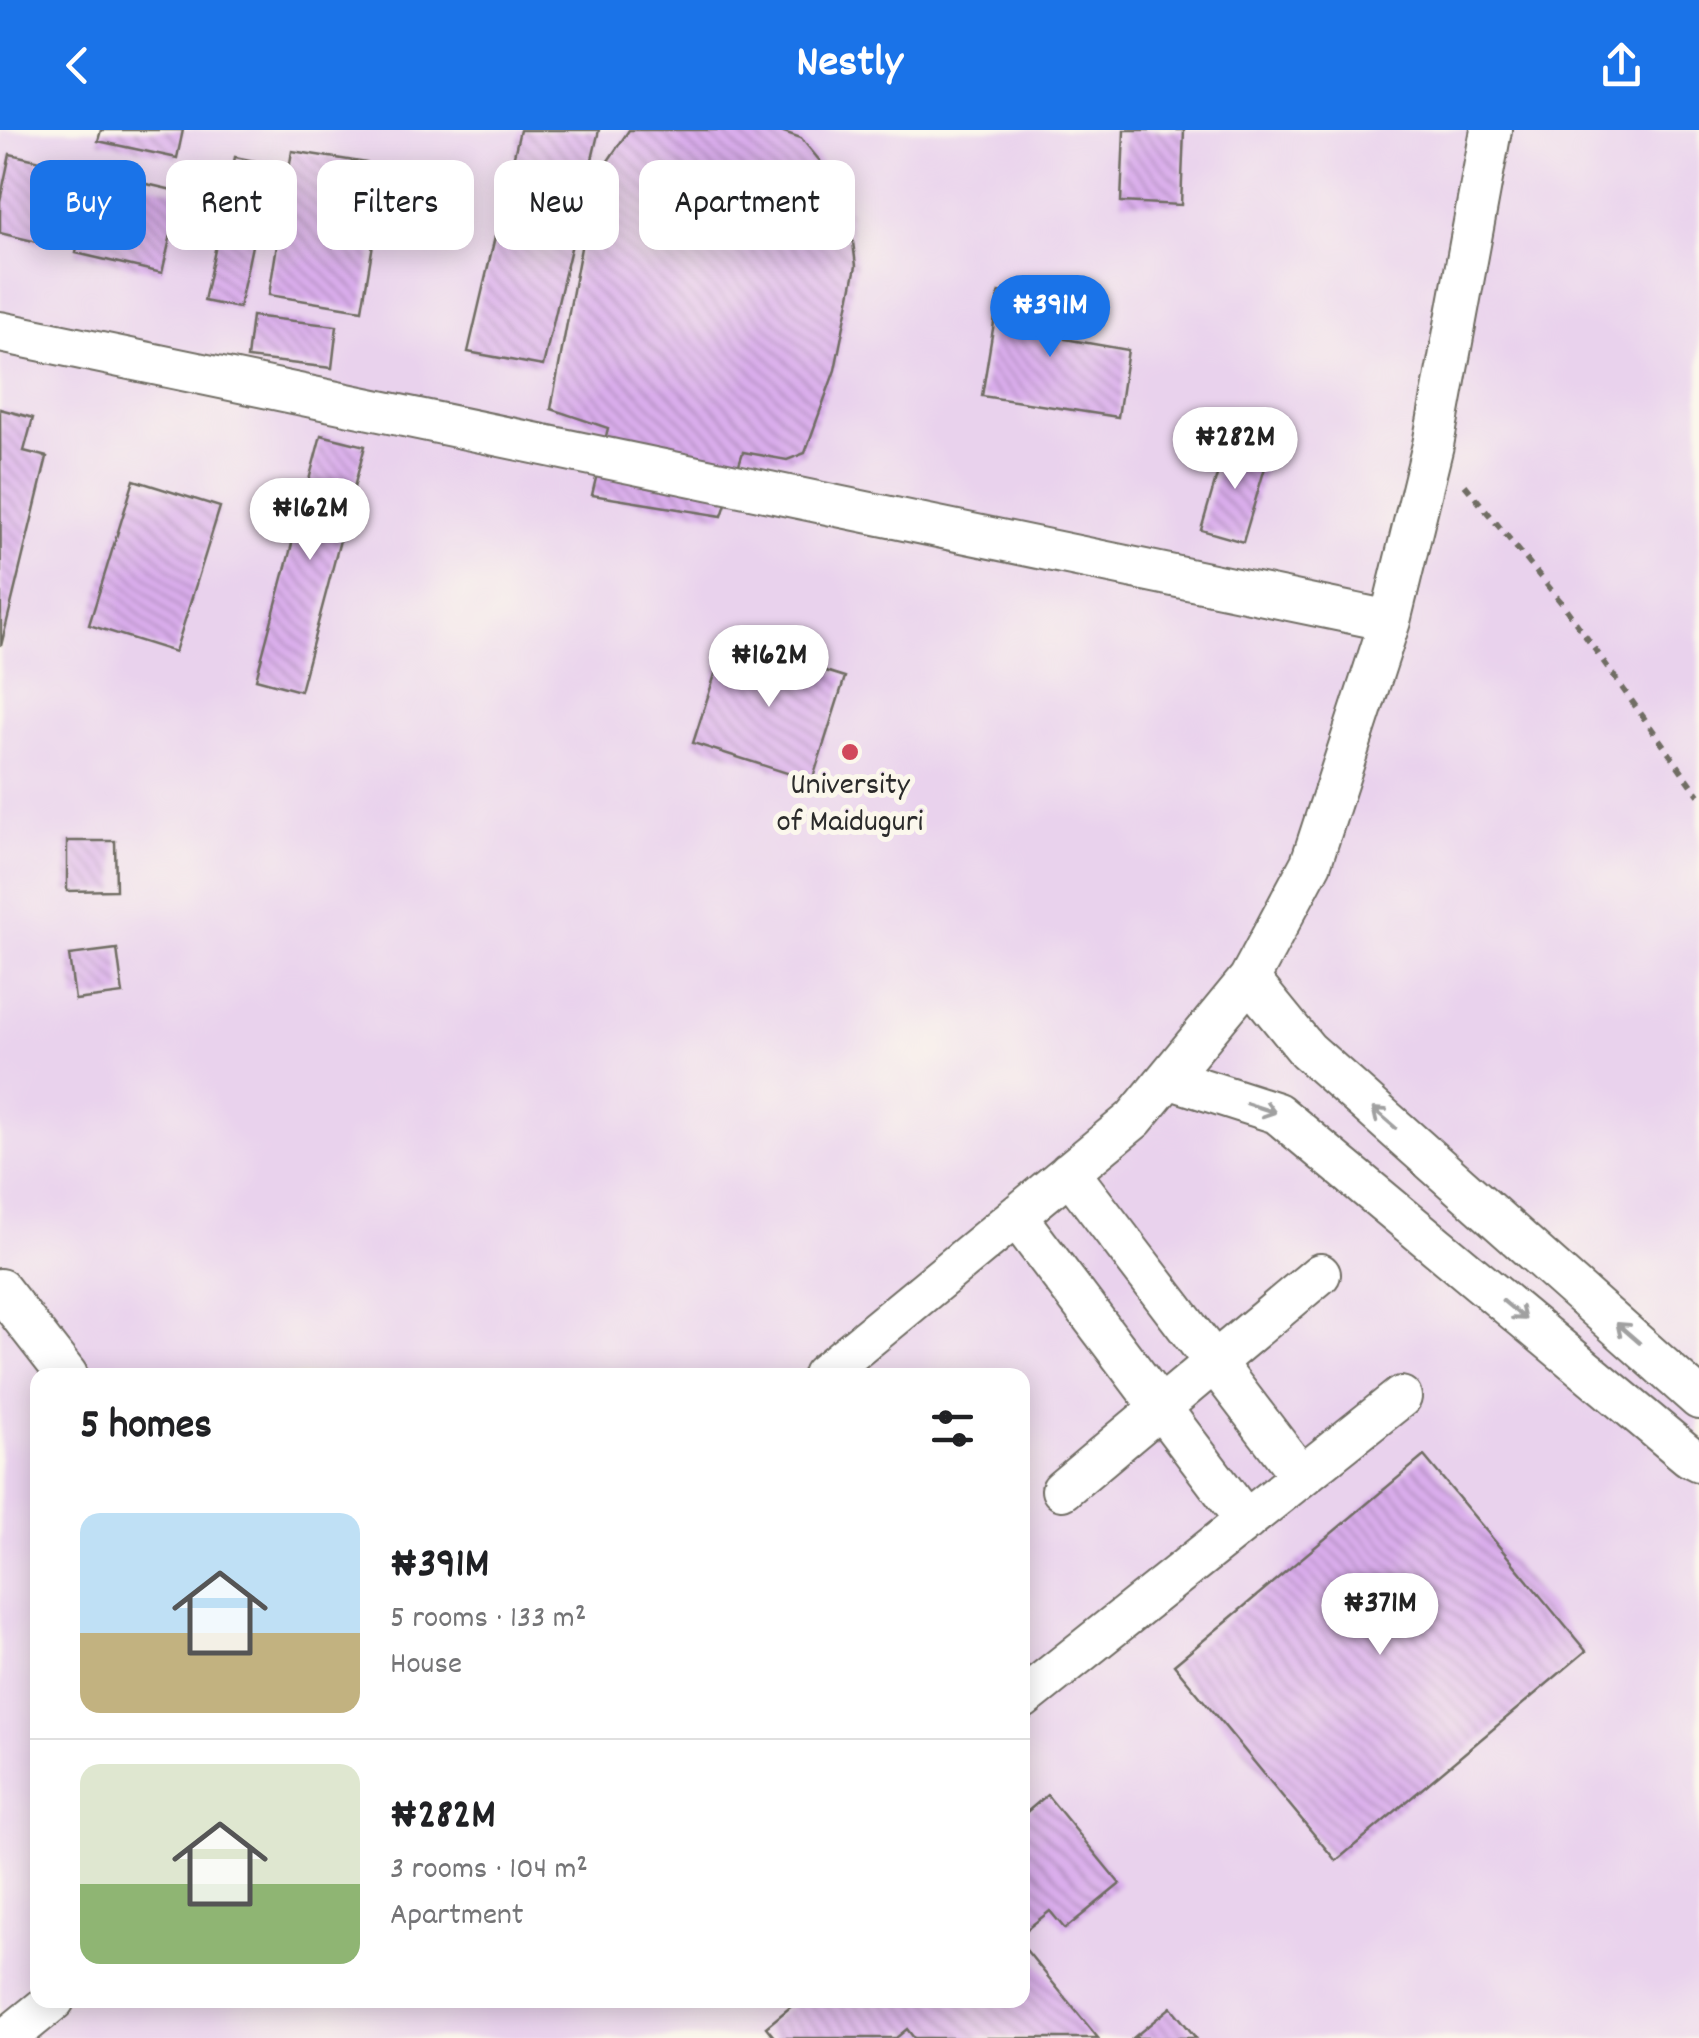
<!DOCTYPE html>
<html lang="en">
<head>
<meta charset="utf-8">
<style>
	:root { --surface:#fff; --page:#f2f2f2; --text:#202124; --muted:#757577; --line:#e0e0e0; --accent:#1a73e8 }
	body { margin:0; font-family:Dekko,sans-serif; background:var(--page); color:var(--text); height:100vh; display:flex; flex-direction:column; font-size:38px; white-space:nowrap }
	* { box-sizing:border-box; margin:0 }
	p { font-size:32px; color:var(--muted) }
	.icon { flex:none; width:55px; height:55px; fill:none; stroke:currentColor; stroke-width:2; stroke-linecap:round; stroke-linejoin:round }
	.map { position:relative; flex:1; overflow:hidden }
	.details { position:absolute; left:30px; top:1238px; width:1000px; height:640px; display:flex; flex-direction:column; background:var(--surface); border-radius:20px; box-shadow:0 5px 25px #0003 }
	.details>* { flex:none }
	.hud { position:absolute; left:30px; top:30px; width:1000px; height:90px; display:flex; gap:20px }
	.price { position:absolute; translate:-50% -85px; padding:0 22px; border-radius:35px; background:#fff; color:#222; font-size:32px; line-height:65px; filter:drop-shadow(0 2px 5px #0008) }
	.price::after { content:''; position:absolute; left:50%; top:60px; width:30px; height:22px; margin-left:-15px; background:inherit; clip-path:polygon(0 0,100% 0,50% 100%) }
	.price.on { background:var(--accent); color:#fff }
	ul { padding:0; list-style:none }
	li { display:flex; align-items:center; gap:30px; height:250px; padding:0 50px }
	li+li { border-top:2px solid var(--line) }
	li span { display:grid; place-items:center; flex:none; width:280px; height:200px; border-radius:20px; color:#555 }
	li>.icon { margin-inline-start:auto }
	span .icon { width:120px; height:120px; fill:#fffc; stroke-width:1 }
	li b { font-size:42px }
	h2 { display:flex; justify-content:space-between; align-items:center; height:120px; padding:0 50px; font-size:42px }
	.pill { padding:0 35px; border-radius:20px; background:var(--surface); box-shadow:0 5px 25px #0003; font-size:35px; line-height:90px }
	.pill.on { background:var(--accent); color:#fff }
	header { display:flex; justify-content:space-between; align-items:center; height:130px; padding:0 50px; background:var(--accent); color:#fff; font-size:45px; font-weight:800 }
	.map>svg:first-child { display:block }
	.built { fill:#e9d2ed; fill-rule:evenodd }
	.building { fill:url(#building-back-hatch) }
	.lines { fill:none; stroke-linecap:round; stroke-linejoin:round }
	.minor-casing { stroke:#706d64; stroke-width:44 }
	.path { stroke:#706d64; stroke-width:6; stroke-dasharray:8 8; stroke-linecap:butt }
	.minor { stroke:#fff; stroke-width:40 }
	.oneway { stroke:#a0a0a0 }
	.poi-dot { fill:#d1495b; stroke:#fbf7ec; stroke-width:4 }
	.labels { text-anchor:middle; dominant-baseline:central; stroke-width:10; stroke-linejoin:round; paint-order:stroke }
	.poi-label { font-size:32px; fill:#2b2b2b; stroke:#fbf7ec }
</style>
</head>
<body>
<header><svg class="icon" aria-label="back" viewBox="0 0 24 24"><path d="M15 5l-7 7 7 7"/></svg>Nestly<svg class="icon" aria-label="share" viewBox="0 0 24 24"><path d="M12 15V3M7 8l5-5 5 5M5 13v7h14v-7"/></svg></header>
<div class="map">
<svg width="1699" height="1908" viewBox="0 0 1699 1908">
	<defs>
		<pattern id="building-back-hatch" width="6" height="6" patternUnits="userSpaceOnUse" patternTransform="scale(2.5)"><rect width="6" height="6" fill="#daadec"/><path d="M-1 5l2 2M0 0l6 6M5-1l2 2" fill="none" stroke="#b18dbf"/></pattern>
	</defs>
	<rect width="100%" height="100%" fill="#fbf7ec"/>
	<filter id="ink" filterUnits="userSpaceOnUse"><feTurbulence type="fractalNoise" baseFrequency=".01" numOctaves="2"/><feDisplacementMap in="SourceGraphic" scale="20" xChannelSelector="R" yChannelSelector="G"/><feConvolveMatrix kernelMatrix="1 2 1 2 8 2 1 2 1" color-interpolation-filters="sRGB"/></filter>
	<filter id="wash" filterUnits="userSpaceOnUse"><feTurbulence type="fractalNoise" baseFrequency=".0048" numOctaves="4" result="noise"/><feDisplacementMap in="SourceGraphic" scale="40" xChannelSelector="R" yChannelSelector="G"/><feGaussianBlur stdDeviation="2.25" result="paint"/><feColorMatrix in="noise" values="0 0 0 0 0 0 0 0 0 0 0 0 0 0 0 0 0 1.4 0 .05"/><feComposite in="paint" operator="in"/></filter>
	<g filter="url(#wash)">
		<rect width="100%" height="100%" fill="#f0e8cd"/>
		<path class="built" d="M0,0H1699V1908H0ZM38,1245H1022V1870H38Z"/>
		<g id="blocks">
			<path class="building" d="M101,0H183L177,28L98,11Z
				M520,0H599L543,236L468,222Z
				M629,0H778L801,8L847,64L856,136L835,240L805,323L787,330L743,322L722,386L592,365L608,298L551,279L593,53Z
				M1124,0H1184L1181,75L1121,72Z
				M292,21L386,36L362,180L269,165Z
				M10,24L58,35L41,113L0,103V71Z
				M235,27L269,34L239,178L204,171Z
				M95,42L181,62L162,143L76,123Z
				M999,162L1072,174L1065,209L1128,220L1118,287L982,266Z
				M252,186L337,196L332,238L247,228Z
				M0,279L33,288L24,321L47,327L1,516Z
				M321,305L365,316L300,561L256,549Z
				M1227,311L1269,324L1243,412L1201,400Z
				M134,350L220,377L175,522L89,495Z
				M726,510L845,547L812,651L693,613Z
				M67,711H115L116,760L67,761Z
				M117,819L123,864L75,870L69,825Z
				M1424,1326L1586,1521L1336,1731L1174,1535Z
				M1047,1665L1120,1754L1065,1799L1050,1781L1022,1803V1686Z
				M1022,1815L1098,1908H914L907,1899L896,1908H775L766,1897L799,1870H836L839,1873L842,1870H1022Z
				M1171,1877L1196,1908H1133Z"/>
		</g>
	</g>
	<g filter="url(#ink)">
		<use href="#blocks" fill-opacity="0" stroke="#706d64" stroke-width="2.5"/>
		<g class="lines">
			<g class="minor-casing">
				<path id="minor" d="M0,202L1390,491
					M1249,849L1307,920L1699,1269
					M1168,948L1277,983L1689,1326L1699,1331
					M1069,1042L1301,1346
					M1016,1086L1246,1391
					M0,1159L67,1245
					M823,1245L1134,989L1249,849L1311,733L1390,491L1433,315L1491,0
					M1062,1360L1320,1144
					M1022,1569L1401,1267
					M7,1908L54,1870"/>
			</g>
			<path class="path" d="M1465,355L1561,472L1699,665"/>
			<use href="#minor" class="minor"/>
		</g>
		<defs><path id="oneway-shaft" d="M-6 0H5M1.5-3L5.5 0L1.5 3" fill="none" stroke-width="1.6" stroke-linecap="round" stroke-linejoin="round" transform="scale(2.5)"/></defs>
		<g class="oneway">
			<use href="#oneway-shaft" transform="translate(1261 978) rotate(18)"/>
			<use href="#oneway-shaft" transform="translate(1384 988) rotate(-139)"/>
			<use href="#oneway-shaft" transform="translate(1514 1180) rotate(40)"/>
			<use href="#oneway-shaft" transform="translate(1628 1203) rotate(-139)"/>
		</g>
	</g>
	<circle class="poi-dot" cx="850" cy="622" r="10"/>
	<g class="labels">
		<g class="poi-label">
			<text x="850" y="657">University<tspan x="850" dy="37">of Maiduguri</tspan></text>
		</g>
	</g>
</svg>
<b class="price on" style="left:1050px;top:230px">₦391M</b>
<b class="price" style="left:1235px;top:362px">₦282M</b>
<b class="price" style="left:310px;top:433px">₦162M</b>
<b class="price" style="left:769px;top:580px">₦162M</b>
<b class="price" style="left:1380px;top:1528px">₦371M</b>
<div class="hud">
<a class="pill on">Buy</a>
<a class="pill">Rent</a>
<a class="pill">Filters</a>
<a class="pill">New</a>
<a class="pill">Apartment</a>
</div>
<section class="details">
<h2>5 homes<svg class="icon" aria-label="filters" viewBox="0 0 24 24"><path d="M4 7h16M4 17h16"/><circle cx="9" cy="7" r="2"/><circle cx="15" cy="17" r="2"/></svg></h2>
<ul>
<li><span style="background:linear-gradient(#bfe0f5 60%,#c2b280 0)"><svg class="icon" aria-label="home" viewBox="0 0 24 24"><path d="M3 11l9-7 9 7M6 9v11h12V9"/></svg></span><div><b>₦391M</b><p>5 rooms · 133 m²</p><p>House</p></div></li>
<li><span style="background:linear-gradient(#dfe7d0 60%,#8fb573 0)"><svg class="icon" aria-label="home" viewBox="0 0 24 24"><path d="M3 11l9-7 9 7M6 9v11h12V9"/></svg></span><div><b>₦282M</b><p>3 rooms · 104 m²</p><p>Apartment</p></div></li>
</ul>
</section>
</div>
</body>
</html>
